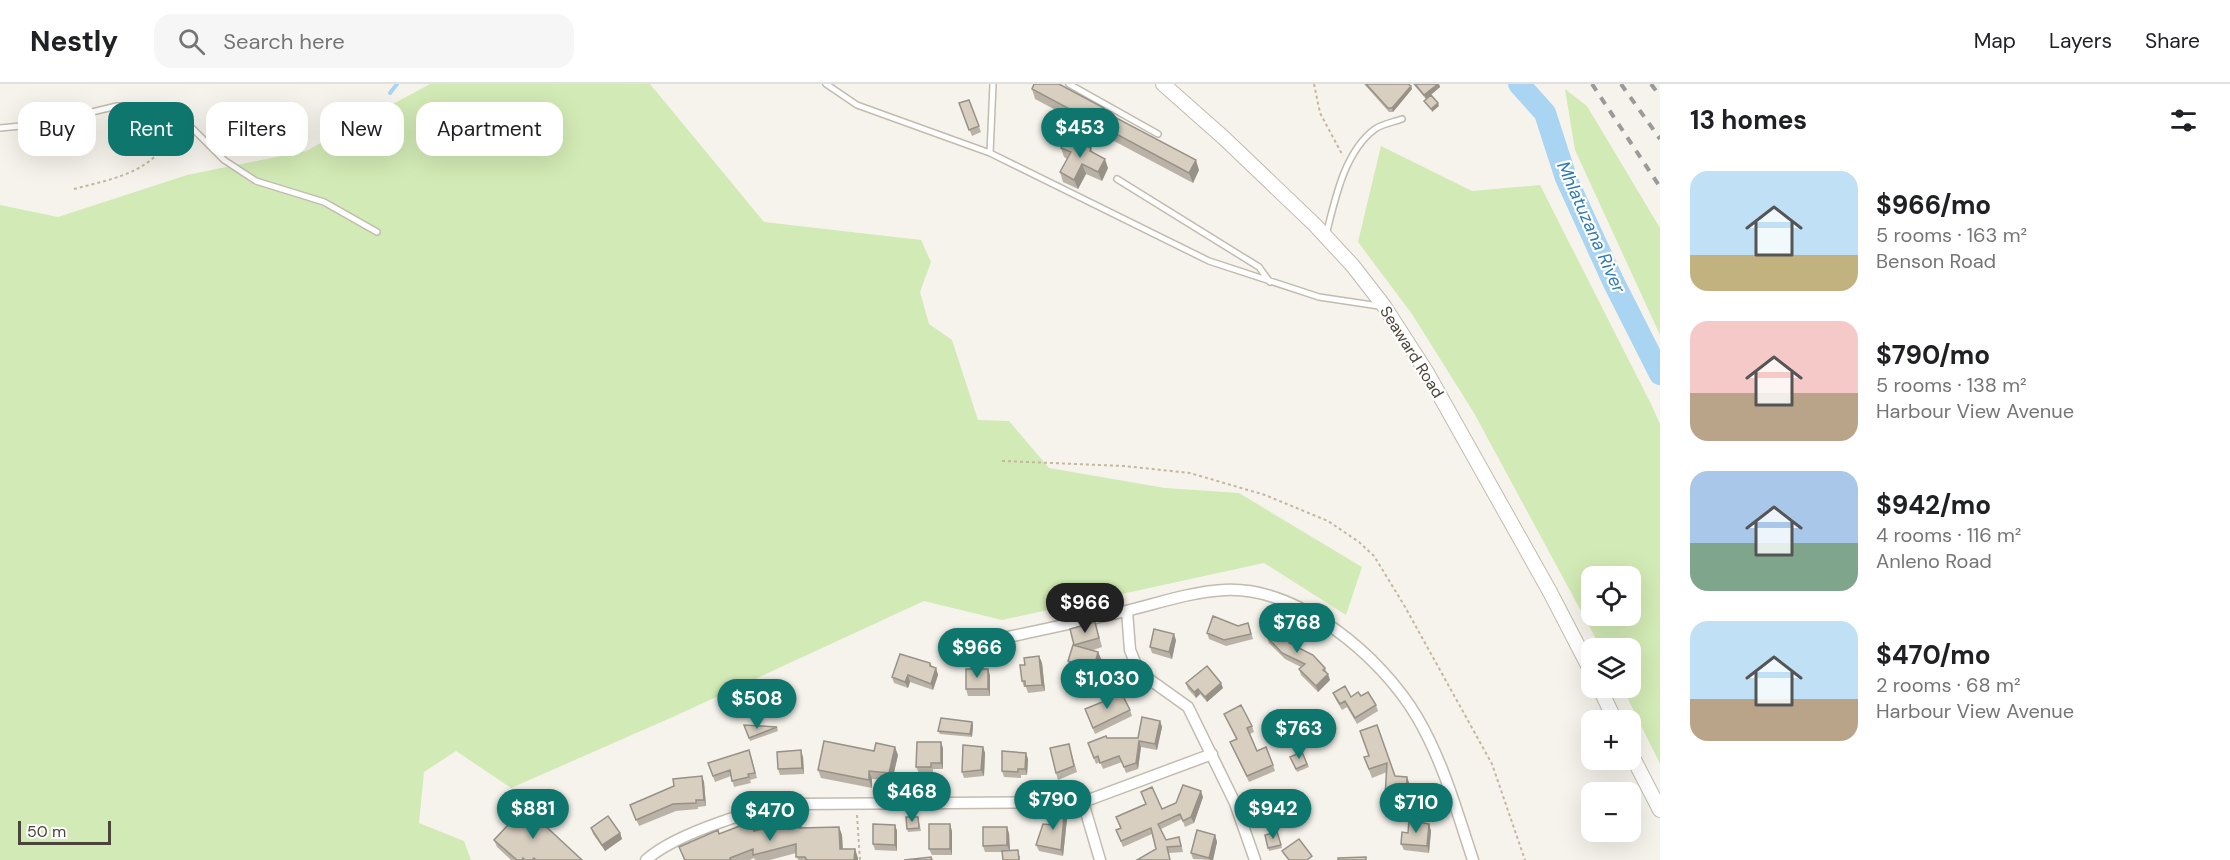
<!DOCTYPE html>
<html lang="en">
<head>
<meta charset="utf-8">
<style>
	:root { --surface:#fff; --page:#f6f6f6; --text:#202124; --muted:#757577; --line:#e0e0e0; --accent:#0f766e }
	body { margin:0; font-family:"DM Sans",sans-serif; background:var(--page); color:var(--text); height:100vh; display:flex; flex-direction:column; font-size:22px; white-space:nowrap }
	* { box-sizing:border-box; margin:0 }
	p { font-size:20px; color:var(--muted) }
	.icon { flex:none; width:33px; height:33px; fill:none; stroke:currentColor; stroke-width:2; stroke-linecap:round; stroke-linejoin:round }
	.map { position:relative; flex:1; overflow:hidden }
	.side { display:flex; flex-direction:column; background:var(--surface); width:570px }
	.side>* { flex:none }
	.banner { position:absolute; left:18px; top:18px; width:570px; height:54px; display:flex; gap:12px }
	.buttons { position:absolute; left:1581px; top:482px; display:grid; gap:12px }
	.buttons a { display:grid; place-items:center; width:60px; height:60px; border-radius:12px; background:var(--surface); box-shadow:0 6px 24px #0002; font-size:30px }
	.scale { position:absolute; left:18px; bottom:15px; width:93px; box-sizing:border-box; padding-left:6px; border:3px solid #4b4439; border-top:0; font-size:16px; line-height:21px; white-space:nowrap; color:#4b4439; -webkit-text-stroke:4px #fff; paint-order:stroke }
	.price { position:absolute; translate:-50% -51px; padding:0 14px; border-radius:21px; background:var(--accent); color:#fff; font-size:20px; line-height:39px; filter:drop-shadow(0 2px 3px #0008) }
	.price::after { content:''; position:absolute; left:50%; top:36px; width:18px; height:14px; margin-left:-9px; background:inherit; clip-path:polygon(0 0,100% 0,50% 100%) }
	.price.on { background:#222; color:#fff }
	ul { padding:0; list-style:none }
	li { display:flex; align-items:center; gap:18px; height:150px; padding:0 30px }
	li span { display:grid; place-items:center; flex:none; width:168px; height:120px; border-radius:18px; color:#555 }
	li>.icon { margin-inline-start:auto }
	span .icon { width:72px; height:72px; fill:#fffc; stroke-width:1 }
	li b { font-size:26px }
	h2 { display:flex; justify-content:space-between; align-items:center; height:72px; padding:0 30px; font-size:26px }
	.tag { padding:0 21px; border-radius:18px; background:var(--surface); box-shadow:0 6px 24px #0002; font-size:21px; line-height:54px }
	.tag.on { background:var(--accent); color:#fff }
	header { display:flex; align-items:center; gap:36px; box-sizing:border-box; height:84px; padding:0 30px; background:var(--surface); border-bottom:2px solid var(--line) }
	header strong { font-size:28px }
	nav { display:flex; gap:33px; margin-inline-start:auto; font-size:21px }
	.search { width:420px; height:54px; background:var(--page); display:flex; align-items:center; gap:15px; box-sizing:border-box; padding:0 21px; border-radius:18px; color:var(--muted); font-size:22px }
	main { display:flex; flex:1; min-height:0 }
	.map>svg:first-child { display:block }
	.green { fill:#d2eab5; fill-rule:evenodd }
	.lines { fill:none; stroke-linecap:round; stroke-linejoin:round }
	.stream { stroke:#a9d4f2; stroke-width:4 }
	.river { stroke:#a9d4f2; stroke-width:22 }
	.service-casing { stroke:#c2bbae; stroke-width:8 }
	.minor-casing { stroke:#c2bbae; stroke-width:13 }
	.tertiary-casing { stroke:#c2bbae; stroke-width:16 }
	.path { stroke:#c4b79f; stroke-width:2; stroke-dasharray:3 3; stroke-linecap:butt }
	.service { stroke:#fff; stroke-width:5 }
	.minor { stroke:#fff; stroke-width:10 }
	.tertiary { stroke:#fff; stroke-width:14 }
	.rail { stroke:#9a9a9a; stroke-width:4; stroke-dasharray:8 8; stroke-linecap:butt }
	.wall { fill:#bab2a6 }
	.shaded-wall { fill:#979187 }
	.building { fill:#d8cfc1; stroke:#979187; stroke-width:1.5 }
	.labels { text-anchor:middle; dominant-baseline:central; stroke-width:4.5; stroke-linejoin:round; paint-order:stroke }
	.street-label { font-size:16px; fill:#4b4439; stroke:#fff }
	.water-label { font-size:18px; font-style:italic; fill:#2e7ab2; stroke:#fff }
</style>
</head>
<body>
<header>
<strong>Nestly</strong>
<div class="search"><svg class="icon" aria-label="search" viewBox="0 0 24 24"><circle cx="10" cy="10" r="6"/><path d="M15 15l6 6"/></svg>Search here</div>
<nav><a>Map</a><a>Layers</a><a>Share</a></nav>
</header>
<main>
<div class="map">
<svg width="1660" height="776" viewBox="0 0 1660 776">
	<rect width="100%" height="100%" fill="#f6f3ec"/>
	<path class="green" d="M430,0H650L764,138L921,156L931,178L920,208L929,240L952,256L978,336L1009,337L1049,384L1165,404L1239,409L1362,483L1346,531L1264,479L1002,536L924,517L675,632L511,704L456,667L424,688L419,739L464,757L471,776H0V121L58,133L187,91L306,67Z
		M1565,5L1587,22L1660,144V251L1575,66Z
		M1381,62L1472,107L1540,101L1651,320L1660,340V680L1622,603H1630V564H1601L1474,329L1412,230L1358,158ZM1592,492H1630V531H1592Z"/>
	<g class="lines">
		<path class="stream" d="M390,9L397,0"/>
		<path class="river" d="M1519,0L1545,29L1566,94L1613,197L1660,290"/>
		<g class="service-casing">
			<path id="service" d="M826,0L857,21L990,69
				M993,0L990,69L1209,177L1319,213L1379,222
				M1069,0L1158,50
				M0,44L42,40L117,22H139L155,25L186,38L224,76L256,97L324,118L377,148
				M1117,95L1259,183L1270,198
				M1326,151C1335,116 1344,68 1375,45C1382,40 1394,38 1402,35"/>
		</g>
		<g class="minor-casing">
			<path id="minor" d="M1127,527L1130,566L1139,588L1188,623L1235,719L1255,776
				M984,558C1032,548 1079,538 1126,527C1159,519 1190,508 1224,506C1298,502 1381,572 1417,633C1443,677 1457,728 1473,776
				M1083,718L1100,776
				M646,776C675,750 761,721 800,720L1083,718L1212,670"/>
		</g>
		<g class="tertiary-casing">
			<path id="tertiary" d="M1163,0L1224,54L1315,141L1353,182L1384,222L1426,287L1550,508L1592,589
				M1599,603L1615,636
				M1630,668L1660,726"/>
		</g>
		<path class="path" d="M1314,0L1320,29L1343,72
			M74,105C115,94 160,88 173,41
			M1002,377L1124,382L1190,389L1265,411L1328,437L1359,458L1374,472L1404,521L1492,680L1525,776
			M857,731L860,776"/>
		<use href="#service" class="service"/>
		<use href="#minor" class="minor"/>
		<use href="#tertiary" class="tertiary"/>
		<path class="rail" d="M1592,0L1660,103
			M1621,0L1660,55
			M1651,0L1660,12"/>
	</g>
	<path class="wall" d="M1364,0H1408L1411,2L1412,5L1393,28H1389Z
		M1413,0H1439L1440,3L1426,15Z
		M1032,5L1104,24L1106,29L1199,86L1193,99L1035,15Z
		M969,16L981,48L972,52L959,19Z
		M1061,64H1091L1093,69L1108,84L1102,97L1086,90L1078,105L1063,98L1060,88L1067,75L1064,73Z
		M1248,539L1253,555L1226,562L1209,555L1207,549Z
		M1070,545L1098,548L1102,563L1093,566L1098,568L1102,577L1097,593L1072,586L1068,577L1075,561Z
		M1294,550L1296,556L1293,561L1325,584L1330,596L1318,608L1301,591L1299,585L1301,583L1285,575L1269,559L1267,553Z
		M1176,556L1172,575L1152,569L1150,563Z
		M1039,572L1042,579L1045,607L1028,609L1026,603H1024L1022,597L1025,581Z
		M930,579L932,582L936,584L938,591L933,606L910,598L908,604L894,599L892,593Z
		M990,591V612H968L966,605Z
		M1186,599L1223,604L1207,618L1200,610L1196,614L1188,605Z
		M1333,609L1351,613L1361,612L1376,621L1378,627L1357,640L1347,623L1342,626L1336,616Z
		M1085,625L1130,626L1132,632L1095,650Z
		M1224,630L1252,642L1254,648L1250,650L1257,667L1273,681L1275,687L1249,698L1232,663L1230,658L1236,655Z
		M1160,637L1162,643L1157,666L1141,663L1138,685L1126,689L1122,678L1103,685L1100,678L1096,680L1088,659L1107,654H1138Z
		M972,638L973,641L972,653L940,650L938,647Z
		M744,641L777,643L778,647L750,657Z
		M1377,641L1395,692L1410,701L1409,723L1388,722L1385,713L1387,688L1372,694L1364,673L1369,672Z
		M1069,660L1077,688L1058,696L1056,689Z
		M983,663L985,669L984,692L964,694L962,688Z
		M943,664V685H933V690L919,689L916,683Z
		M874,667L898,671L892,697L872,695V704L821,694L818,686Z
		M1302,668L1309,683L1297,688L1290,673Z
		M751,672L757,694L750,696L751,699L734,703L731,692L715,698L708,679Z
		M803,673L804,690L780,691L778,685Z
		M1028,675L1027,691H1021V694L1004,693L1002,687Z
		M702,692L704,698L706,722L698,723V725L676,727L639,742L630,721Z
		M1141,708L1162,725L1203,713L1194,739L1185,743L1182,735L1161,745L1166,756L1181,759L1183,768L1169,769L1156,765L1152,750L1123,763L1116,746L1120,744L1116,733L1146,720Z
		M1288,711L1298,736L1276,745L1268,725L1275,721Z
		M543,713L560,720L561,723L551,728Z
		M1065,720L1068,726L1063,772L1039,767L1036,761L1054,741Z
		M798,728L801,736L802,743H839L842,751L843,765H855L858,776H798L796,769L770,776H755L754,774L750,776H684L679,763L719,750L754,747L787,739Z
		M918,733L921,747L908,748L907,745Z
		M1429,740L1431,747L1429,769L1404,766L1401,760L1408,749Z
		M895,741L897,747V767L875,766L873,760Z
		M591,744L620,749L622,755L605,767L593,750Z
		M952,747V771H932L929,765Z
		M1277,748L1282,764L1269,767L1265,751Z
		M1009,749L1010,767L1020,772V776H1003L1002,768H985L983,762Z
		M1215,751L1217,758L1213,776L1193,775L1191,769Z
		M494,756L582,776H511L497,763Z"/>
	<path class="shaded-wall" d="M1439,0L1440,3L1426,15L1424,11Z
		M1411,2L1412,5L1393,28L1392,24Z
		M1438,19L1439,22L1432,28L1431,25Z
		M1105,75L1108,84L1102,97L1098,88Z
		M1196,76L1199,86L1193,99L1189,89Z
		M1082,80L1086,90L1078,105L1074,96Z
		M1174,550L1176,556L1172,575L1169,568Z
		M1294,550L1296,556L1291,565L1289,559Z
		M1098,568L1102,577L1097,593L1094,584Z
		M1039,572L1042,579L1045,607L1042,601Z
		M936,584L938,591L933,606L931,600Z
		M988,585L990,591V612L988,605Z
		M1328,590L1330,596L1318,608L1316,602Z
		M908,591L910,598L908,604L905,598Z
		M1221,599L1223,604L1207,618L1205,613Z
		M1198,605L1200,610L1196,614L1194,608Z
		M1160,637L1162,643L1157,666L1155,660Z
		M972,638L973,641L972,653L970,650Z
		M1139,657L1141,663L1138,685L1136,679Z
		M941,658L943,664V685L941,679Z
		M895,663L898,671L892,697L889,689Z
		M983,663L985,669L984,692L981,686Z
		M801,666L803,673L804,690L802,684Z
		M1026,669L1028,675L1027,691L1025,685Z
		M869,687L872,695V704L869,696Z
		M702,692L704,698L706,722L704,716Z
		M1407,693L1410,701L1409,723L1406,715Z
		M1201,707L1203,713L1194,739L1191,733Z
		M1065,720L1068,726L1063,772L1061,766Z
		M798,728L801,736L802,752L799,744Z
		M950,740L952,747V771L950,765Z
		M1429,740L1431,747L1429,769L1427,762Z
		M895,741L897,747V767L895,761Z
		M839,743L842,751L843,773L840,765Z
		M1007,743L1009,749L1010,768L1007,761Z
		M620,749L622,755L605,767L602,761Z
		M1215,751L1217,758L1213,776H1210L1209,774Z
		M855,765L858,774V776H854Z"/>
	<path class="building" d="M1034,0H1059L1104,24L1103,27L1196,76L1189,89L1032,5Z
		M1366,0H1408L1411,2L1392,24H1388Z
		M1415,0H1438L1424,11Z
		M1431,11L1438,19L1431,25L1424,17Z
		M969,16L979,42L969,46L959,19Z
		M1067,53L1091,64L1090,67L1105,75L1098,88L1082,80L1074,96L1060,88L1071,68L1061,64Z
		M1213,532L1238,542L1248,539L1251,550L1224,556L1207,549Z
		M1095,538L1099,554L1074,561L1070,545Z
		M1276,539L1294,550L1289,559L1313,571L1325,584L1323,586L1328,590L1316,602L1299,585L1305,580L1282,569L1267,553Z
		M1154,545L1174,550L1169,568L1150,563Z
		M1073,561L1098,568L1094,584L1068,577Z
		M900,570L930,579V582L936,584L931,600L908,591L905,598L892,593Z
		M1039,572L1042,601L1025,602V597H1022L1020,581H1025L1024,574Z
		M1207,582L1221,599L1205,613L1198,605L1194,608L1186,599Z
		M966,585H988V605H966Z
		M1345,602L1351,613L1358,608L1361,612L1368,608L1376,621L1355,634L1345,617L1340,620L1333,609Z
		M1122,610L1130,626L1093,644L1085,625Z
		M1241,621L1252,642L1247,644L1257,667L1266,663L1273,681L1247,692L1230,658L1237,655L1224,630Z
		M1142,633L1160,637L1155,660L1139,657L1136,679L1124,683L1119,672L1100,679L1098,672L1094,674L1088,659L1106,652L1107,654H1138Z
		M941,634L972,638L970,650L938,647Z
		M744,641L777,643L749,654Z
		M1377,641L1395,692L1407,693L1406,715L1385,713L1387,679L1369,685L1364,673L1369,672L1360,647Z
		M824,657L874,667L876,659L895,663L889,689L869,687V696L818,686Z
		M917,658H941V679H931V683H916Z
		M1069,660L1074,682L1056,689L1050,664Z
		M963,661L983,663L981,686L962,688Z
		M749,666L755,689L748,690L749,693L732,697L730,686L713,692L708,679Z
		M801,666L802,684L778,685L777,668Z
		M1002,667L1026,669L1025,685H1018V688L1002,687Z
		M1302,668L1307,680L1296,685L1290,673Z
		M702,692L704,716H696V719L673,720L636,736L630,721L674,702L673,695Z
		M1183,701L1201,707L1191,733L1183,737L1180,730L1158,740L1166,756L1179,753L1181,762L1167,763L1170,776H1137L1156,765L1151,744L1121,757L1116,746L1121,744L1116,733L1146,720L1141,708L1152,703L1162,725L1176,719Z
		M553,708L560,720L550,725L543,713Z
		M1288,711L1296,729L1274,738L1268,725L1275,721L1273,717Z
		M1057,719L1065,720L1061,766L1036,761L1043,740L1054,741Z
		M525,723L582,776H536L534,774L532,776H525L523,774L522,776H517L494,756Z
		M798,728L799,744L839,743L840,765H855L854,776H807L805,773H796V760L753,771V765L730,774L731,776H685L679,763L718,746L719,750L750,738L754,747L787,739L786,729Z
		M608,732L620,749L602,761L591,744Z
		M906,733H918L919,744L907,745Z
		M1409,736L1429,740L1427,762L1401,760L1402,748L1408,749Z
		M873,740L895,741V761L873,760Z
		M929,740H950V765H929Z
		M983,743H1007V761L983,762Z
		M1197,746L1215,751L1209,774L1191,769Z
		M1277,748L1281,761L1268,764L1265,751Z
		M1299,755L1312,772L1307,776H1289L1282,767Z
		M1018,766L1019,776H1003L1002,767Z
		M931,773L932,776H904Z
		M1366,773V776H1338V774Z"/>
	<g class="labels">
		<g class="street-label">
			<text transform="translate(1412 268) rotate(58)">Seaward Road</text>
		</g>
		<g class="water-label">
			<text transform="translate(1591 143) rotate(66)">Mhlatuzana River</text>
		</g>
	</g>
</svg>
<div class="buttons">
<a><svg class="icon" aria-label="locate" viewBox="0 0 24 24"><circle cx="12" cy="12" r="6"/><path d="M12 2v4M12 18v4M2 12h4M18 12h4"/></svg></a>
<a><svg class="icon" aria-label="layers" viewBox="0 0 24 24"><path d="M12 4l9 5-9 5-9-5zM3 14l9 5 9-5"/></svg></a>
<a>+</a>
<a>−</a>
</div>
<div class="scale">50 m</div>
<b class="price" style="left:1080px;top:75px">$453</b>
<b class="price on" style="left:1085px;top:550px">$966</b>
<b class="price" style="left:1297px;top:570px">$768</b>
<b class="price" style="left:977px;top:595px">$966</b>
<b class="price" style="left:1107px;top:626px">$1,030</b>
<b class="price" style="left:757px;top:646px">$508</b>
<b class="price" style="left:1299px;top:676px">$763</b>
<b class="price" style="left:912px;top:739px">$468</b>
<b class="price" style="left:1053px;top:747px">$790</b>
<b class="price" style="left:1416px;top:750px">$710</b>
<b class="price" style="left:533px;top:756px">$881</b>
<b class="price" style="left:1273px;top:756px">$942</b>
<b class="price" style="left:770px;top:758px">$470</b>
<div class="banner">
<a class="tag">Buy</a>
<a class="tag on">Rent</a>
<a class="tag">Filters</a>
<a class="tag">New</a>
<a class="tag">Apartment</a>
</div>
</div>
<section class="side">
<h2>13 homes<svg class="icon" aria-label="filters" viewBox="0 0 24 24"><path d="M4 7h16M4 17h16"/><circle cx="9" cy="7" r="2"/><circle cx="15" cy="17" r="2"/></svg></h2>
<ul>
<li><span style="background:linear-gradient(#bfe0f5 70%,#c2b280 0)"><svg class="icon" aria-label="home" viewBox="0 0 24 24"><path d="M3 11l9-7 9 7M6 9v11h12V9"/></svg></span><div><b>$966/mo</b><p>5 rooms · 163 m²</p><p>Benson Road</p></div></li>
<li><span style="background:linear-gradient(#f6c9c9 60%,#b9a48a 0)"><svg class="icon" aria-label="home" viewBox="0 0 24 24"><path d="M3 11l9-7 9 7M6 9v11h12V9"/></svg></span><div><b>$790/mo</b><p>5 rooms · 138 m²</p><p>Harbour View Avenue</p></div></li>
<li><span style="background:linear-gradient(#a9c7e8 60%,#7fa58c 0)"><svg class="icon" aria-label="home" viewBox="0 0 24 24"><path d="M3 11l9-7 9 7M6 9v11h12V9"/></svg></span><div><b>$942/mo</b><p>4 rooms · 116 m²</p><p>Anleno Road</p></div></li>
<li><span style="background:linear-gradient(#bfe0f5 65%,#b9a48a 0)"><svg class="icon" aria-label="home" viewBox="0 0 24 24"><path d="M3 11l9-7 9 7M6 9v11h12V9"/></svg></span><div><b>$470/mo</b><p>2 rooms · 68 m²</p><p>Harbour View Avenue</p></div></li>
</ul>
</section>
</main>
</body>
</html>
